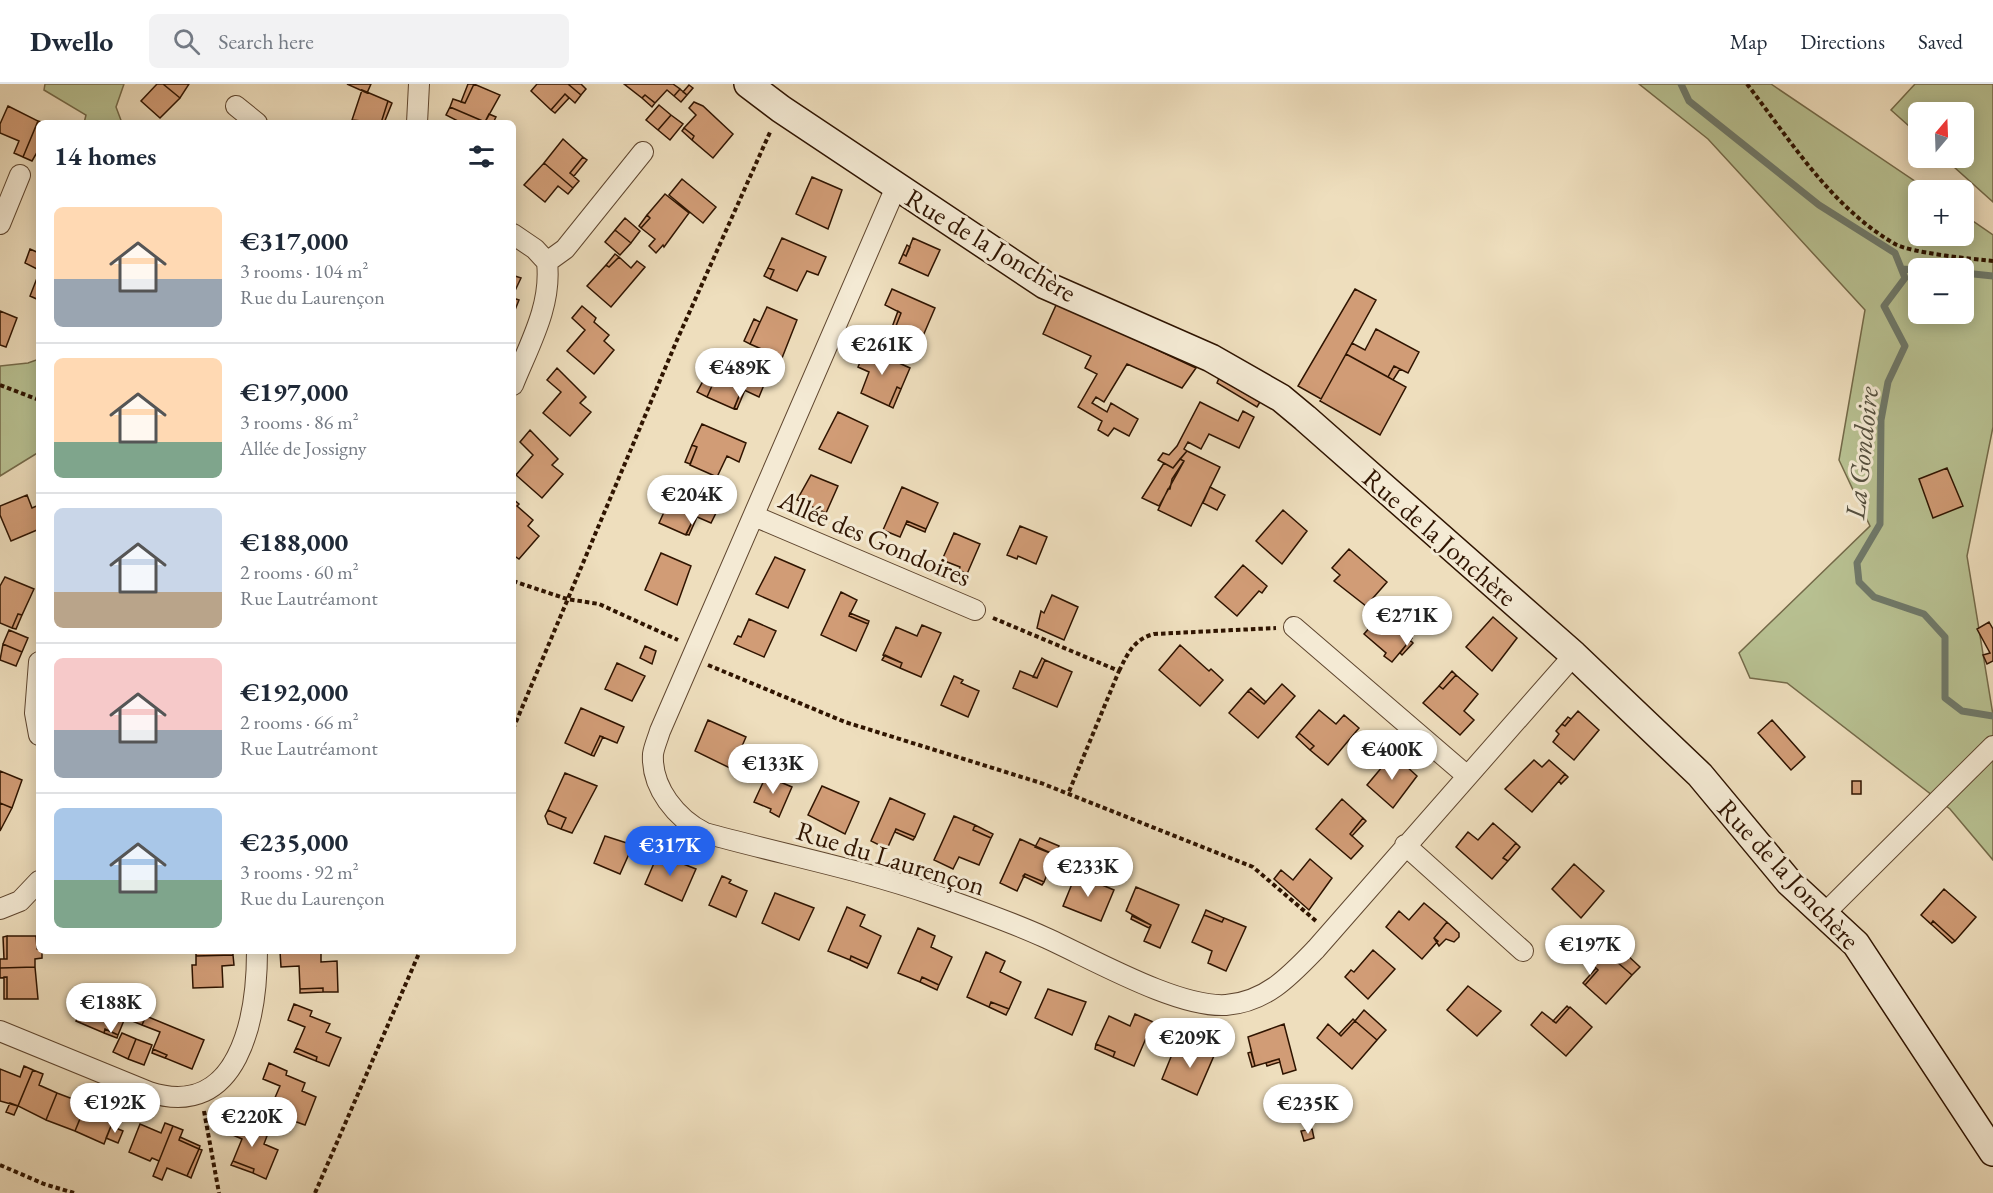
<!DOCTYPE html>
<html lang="en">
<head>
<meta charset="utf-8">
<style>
	:root { --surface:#fff; --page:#f2f2f3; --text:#1f2937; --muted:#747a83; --line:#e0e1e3; --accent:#2563eb }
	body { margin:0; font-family:"EB Garamond",serif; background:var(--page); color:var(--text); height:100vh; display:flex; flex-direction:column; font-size:22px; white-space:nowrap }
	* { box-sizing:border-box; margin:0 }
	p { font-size:20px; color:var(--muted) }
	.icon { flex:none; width:33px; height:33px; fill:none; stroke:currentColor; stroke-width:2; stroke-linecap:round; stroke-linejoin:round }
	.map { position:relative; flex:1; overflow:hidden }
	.sheet { position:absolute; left:36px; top:36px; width:480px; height:834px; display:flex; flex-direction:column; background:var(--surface); border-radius:9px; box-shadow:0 3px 15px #0003 }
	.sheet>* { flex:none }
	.needle { width:39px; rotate:19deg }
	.buttons { position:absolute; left:1908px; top:18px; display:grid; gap:12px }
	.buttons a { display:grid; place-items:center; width:66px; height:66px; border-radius:9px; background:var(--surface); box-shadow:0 3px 15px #0003; font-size:30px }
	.price { position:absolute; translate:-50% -51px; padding:0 14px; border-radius:21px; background:#fff; color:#222; font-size:20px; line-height:39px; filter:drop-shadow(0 2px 3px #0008) }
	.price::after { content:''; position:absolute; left:50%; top:36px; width:18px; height:14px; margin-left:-9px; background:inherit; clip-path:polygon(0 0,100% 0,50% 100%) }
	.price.active { background:var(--accent); color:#fff }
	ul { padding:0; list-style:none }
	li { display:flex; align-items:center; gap:18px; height:150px; padding:0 18px }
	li+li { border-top:2px solid var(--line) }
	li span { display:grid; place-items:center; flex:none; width:168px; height:120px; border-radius:9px; color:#555 }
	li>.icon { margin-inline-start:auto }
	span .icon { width:72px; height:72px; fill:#fffc; stroke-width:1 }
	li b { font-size:26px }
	h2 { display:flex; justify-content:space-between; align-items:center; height:72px; padding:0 18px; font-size:26px }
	header { display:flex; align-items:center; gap:36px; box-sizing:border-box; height:84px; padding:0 30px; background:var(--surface); border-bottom:2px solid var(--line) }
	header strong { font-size:28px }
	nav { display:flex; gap:33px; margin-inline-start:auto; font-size:21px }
	.search { width:420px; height:54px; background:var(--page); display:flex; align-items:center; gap:15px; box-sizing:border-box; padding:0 21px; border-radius:9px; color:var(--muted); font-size:22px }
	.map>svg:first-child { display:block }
	.green { fill:#b8c192; stroke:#746a49; stroke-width:1.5; fill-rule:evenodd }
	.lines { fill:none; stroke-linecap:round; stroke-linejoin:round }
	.stream { stroke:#6f796a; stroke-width:7 }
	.building { fill:#d19c76; stroke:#2f1400; stroke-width:1.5 }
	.street-casing { stroke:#5f462f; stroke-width:22 }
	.secondary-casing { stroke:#2f1400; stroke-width:30 }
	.path { stroke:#2f1400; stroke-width:4; stroke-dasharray:4.5 3; stroke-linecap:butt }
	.street { stroke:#f4ead4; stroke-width:20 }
	.secondary { stroke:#f4ead4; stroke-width:27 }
	.labels { text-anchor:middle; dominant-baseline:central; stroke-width:6; stroke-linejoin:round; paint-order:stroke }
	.street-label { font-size:27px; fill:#2f1400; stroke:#f4ead4 }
	.water-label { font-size:28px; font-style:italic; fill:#544f3e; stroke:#f4ead4 }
</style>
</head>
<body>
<header>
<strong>Dwello</strong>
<div class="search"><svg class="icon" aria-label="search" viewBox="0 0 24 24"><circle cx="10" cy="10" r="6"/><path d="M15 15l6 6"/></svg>Search here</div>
<nav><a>Map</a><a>Directions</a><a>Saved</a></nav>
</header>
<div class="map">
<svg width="1993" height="1109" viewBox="0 0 1993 1109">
	<rect width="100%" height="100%" fill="#eedebd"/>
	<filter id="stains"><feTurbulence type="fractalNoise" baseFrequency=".00333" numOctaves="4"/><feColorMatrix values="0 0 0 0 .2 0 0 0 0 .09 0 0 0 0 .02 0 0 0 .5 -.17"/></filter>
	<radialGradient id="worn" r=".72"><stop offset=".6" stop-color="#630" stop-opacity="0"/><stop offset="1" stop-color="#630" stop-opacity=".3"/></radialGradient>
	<path class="green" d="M45,0H124L116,23L122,39H84L86,31L44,6Z
		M1639,0H1771L1928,106H1918V152H1964V131L1993,151V343L1967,472L1993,631V776L1950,725L1787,599L1750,594L1739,569L1870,442L1839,376L1865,226L1708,55ZM1918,184H1964V230H1918Z
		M1915,0H1993V118L1944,74H1964V28H1918V50L1891,26Z
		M39,275V368L0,392V282L28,279Z"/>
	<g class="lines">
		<path class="stream" d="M1681,0L1689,17L1819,121L1895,169L1905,194L1884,222L1905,262L1888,298L1881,336L1880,440L1857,479L1859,498L1874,513L1924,530L1945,553V614L1962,627L1993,632
			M1902,185L1918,186
			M1964,189L1993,192"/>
	</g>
	<path class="building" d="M157,0H163L180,14L160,34L141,17Z
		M163,0H189L180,14Z
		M347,0H371L367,9Z
		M468,0H474L465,19L461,18Z
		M474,0L500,11L485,38L450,23L453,15L465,19Z
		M537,0H568L581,11L575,19L565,10L551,26L531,7Z
		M568,0H581L586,5L581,11Z
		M624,0H673L680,5L674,12L667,6L655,19L645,11L642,14Z
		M689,1L693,4L687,11L683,8Z
		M680,5L687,11L681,18L674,12Z
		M362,6L388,17L381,39L352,36Z
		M565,10L569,14L555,29L551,26Z
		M645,11L655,19L652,23L642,14Z
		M388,17L392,19L384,39H381Z
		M694,18L703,22L733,50L713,74L692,56L694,52L684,44L696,31L689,24Z
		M659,21L671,31L658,46L646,36Z
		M8,22L38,37L23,73L14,69L19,57L0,49V40Z
		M450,23L485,38V39H457L458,37L446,31Z
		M489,30L496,33L493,39L485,38Z
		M671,31L683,40L670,56L658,46Z
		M38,37L45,39H39V65L32,77L23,73Z
		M684,44L694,52L692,56L682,47Z
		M563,55L583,73L570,89L579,97L573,104L544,79Z
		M583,73L587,76L574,92L570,89Z
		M544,79L573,104L568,110L558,102L545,118L524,101Z
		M812,93L842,106L828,145L796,130Z
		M682,95L716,123L703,139L669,111Z
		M665,110L689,129L664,163L663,161L656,169L649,162L655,155L641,144L650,134L647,131Z
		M647,131L650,134L641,144L639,142Z
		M625,134L640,147L631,159L615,146Z
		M615,146L631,159L620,171L605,158Z
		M782,154L826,173L818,191L807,187L797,207L770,195L774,186L768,184Z
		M913,154L940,166L928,192L899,179L903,170L906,172Z
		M907,161L910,163L906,172L903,170Z
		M30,165L39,169V186L25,179Z
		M615,170L619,173L609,183L606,181Z
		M619,173L631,184L637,177L645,183L611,223L587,202L606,181L609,183Z
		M768,184L774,186L770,195L764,192Z
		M39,189V216L30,212Z
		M515,192L521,194L513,211V198Z
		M892,205L935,224L920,259L894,247L901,229L885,221Z
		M1355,205L1376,216L1321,315L1298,302Z
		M513,214L519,216L515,226L513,225Z
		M1057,219L1196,284L1182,304L1127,280L1104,318L1096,313L1092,319L1107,328L1111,319L1138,335L1129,352L1114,344L1108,352L1098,346L1102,337L1078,323L1097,290L1085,284L1091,272L1043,250Z
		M582,222L596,234L594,238L609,251L604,257L614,266L594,290L567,267L585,246L572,234Z
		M767,223L797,236L782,274L750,260Z
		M0,227L17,234L6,263L0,261Z
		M898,227L901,229L894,247L891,246Z
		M754,235L760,238L750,260L744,257Z
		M1376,245L1419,268L1408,289L1394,282L1388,293L1346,270L1352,259L1365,266Z
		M866,264L910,284L901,305L897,303L889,322L861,309L869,288L858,283Z
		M1346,270L1406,303L1380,351L1320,317Z
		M723,277L766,296L759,313L742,305L734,325L707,313Z
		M1394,282L1400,285L1393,296L1388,293Z
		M557,284L586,313L580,319L591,328L570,352L543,329L561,308L547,296Z
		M707,290L716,293L707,313L697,308Z
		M1219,294L1260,318L1257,323L1217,299Z
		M897,303L901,305L893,324L889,322Z
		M742,305L745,306L737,325L734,324Z
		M1200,318L1238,337L1243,327L1254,333L1239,364L1209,350L1201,365L1188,358L1184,365L1187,367L1173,384L1158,376L1163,369L1169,371L1177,362Z
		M838,328L868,342L851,379L819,365Z
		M702,340L746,359L739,378L727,372L717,393L690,381L697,363L692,361Z
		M530,346L558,375L552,381L563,390L542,414L516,391L533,371L520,358Z
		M692,361L697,363L690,380L685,378Z
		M1187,367L1220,383L1191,442L1158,426L1168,405H1170L1172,395L1184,377L1180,375Z
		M1180,375L1184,377L1159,422L1142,414L1164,379L1173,384Z
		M1947,384L1963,422L1933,434L1919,395Z
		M811,391L838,402L826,429L797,416Z
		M902,403L938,419L926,445L907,437L900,453L883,446Z
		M1210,403L1225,411L1217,426L1203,419Z
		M675,404L719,423L711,439L695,432L686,451L659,439Z
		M27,411L32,424L39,421V450L37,446L11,457L0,431V422Z
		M513,415L519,420L517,422L533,436L528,442L539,452L519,475L513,471Z
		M1283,426L1307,447L1282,480L1256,457Z
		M695,432L697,433L689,451L686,450Z
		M907,437L926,445L925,448L906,440Z
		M1020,442L1047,453L1036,480L1018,472L1017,475L1007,471Z
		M954,449L980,460L967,490L959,486L960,483L942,476Z
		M1349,465L1387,498L1366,522L1334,497L1340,491L1332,484Z
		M661,469L691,482L677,521L645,506Z
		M775,473L805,486L788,524L756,510Z
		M1243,481L1267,502L1262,509L1259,507L1237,532L1215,513Z
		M5,493L34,505L22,531L18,530L12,544L0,539V502Z
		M841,508L857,516L849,532L868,540L856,567L821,551Z
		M1052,511L1078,523L1064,556L1037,544L1041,527L1044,529Z
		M1396,514L1406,524L1394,537L1412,554L1392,578L1384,572L1386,569L1364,550Z
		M850,529L869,537L868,540L849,532Z
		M18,530L22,531L16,545L12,544Z
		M1493,533L1517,554L1492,587L1466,563Z
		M749,535L776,547L764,573L734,560L738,552L741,553Z
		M1396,535L1407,544L1405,547L1394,537Z
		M1989,538L1993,545V577L1987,580L1983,571L1990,569L1977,545Z
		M922,541L941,549L921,593L900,584L902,579L883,571L896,543L917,552Z
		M9,546L28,554L22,568L3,560Z
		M1410,556L1413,559L1402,571L1400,569Z
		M3,560L22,568L16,582L0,576Z
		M1180,561L1209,587L1211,585L1223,596L1200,622L1159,586Z
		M645,562L656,567L652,580L640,574Z
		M885,571L902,579L900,584L882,576Z
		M1042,574L1045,576L1037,594L1033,593Z
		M1045,576L1072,588L1057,623L1013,604L1020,587L1037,594Z
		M617,579L645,592L632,617L605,605Z
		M1452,587L1456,591L1443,605L1439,602Z
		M1456,591L1478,610L1464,627L1474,636L1460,651L1423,619L1439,602L1443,605Z
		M954,592L963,596L961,599L979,607L968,633L941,621Z
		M1282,600L1295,612L1258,654L1229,629L1248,607L1264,620Z
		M1251,604L1266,618L1264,620L1248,607Z
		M581,624L624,643L617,659L600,652L591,671L565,659Z
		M1319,626L1336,640L1344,631L1359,644L1328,681L1310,666L1314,662L1299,649Z
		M1578,627L1599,646L1574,676L1553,658L1559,650L1556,647L1562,640L1565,642Z
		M1568,633L1571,635L1565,642L1562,640Z
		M708,636L746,653L732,685L695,667Z
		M1772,636L1805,673L1791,686L1758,649Z
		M1299,649L1314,662L1310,666L1296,653Z
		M600,652L603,653L594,672L591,671Z
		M1393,670L1417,692L1393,724L1367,701Z
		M1534,676L1542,683L1549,676L1565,690L1532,728L1505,705Z
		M0,687L22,696L12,724L0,719Z
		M565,689L597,702L572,749L561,745L566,734L548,726Z
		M1565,690L1568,693L1561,700L1559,697Z
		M766,692L792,703L779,733L770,728L771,725L754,718Z
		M1852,697H1861V710H1852Z
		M822,702L859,718L845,750L808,731Z
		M890,714L925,730L915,753L896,745L887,765L871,757Z
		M1342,715L1363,734L1350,750L1363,762L1351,775L1316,745Z
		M0,719L12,724L0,747Z
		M548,726L566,734L561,745L548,740L545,732Z
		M954,732L975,741L973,746L991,754L979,781L959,773L953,785L934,776Z
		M1363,734L1366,737L1352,752L1350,750Z
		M1493,739L1516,759L1503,774L1508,777L1492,795L1456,763L1468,748L1478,756Z
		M975,741L993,750L991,754L973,746Z
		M896,745L915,753L913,756L895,748Z
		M605,752L633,761L620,790L594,779Z
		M1040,754L1059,762L1055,771L1035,763Z
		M1020,755L1055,771L1044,798L1025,790L1017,807L1000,799Z
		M1516,759L1520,763L1508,777L1503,774Z
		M658,770L696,785L682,817L645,800Z
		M1310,775L1332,794L1309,826L1274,795L1281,786L1293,796Z
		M1574,780L1604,807L1581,834L1552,805Z
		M1025,790L1044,798L1042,801L1023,792Z
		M1076,790L1114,806L1101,837L1063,822Z
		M722,792L731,796L729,799L747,807L736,833L709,821Z
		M1136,803L1179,821L1160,864L1144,857L1151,841L1126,827Z
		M1944,805L1976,833L1955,857L1933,837L1931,840L1921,831Z
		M775,809L814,824L799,856L762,839Z
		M1424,819L1447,838L1434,854L1438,857L1422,875L1386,843L1399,827L1409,836Z
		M847,823L865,831L860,842L881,852L869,880L851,872L850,876L828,867Z
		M1206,826L1224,834L1222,838L1204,831Z
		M1204,831L1222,838L1224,834L1246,843L1226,887L1208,879L1212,867L1192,858Z
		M1132,832L1151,841L1149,844L1131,835Z
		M1933,837L1955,857L1952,859L1931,840Z
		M1447,838L1459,849V853L1454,858L1446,855L1439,862L1434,854Z
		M918,844L935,852L931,863L952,873L939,901L922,893L920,898L898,889Z
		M7,852H36L37,865L42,867V874L35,875V883L0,884V875H7Z
		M7,852V875H4L3,853Z
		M1596,860L1632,891L1606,920L1585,901L1598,886L1584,873Z
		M1373,866L1395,885L1368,915L1345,893L1351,886L1354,888Z
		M196,867H233V871L196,872Z
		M280,867L321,869V878L337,877L338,908H323V904L300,905L299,882L281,883Z
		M986,868L1005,877L1000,888L1021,898L1009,925L991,918L989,923L967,913Z
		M1625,869L1640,883L1632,891L1617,878Z
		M233,871L234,881L222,882L223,903L193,904L192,881H196V872Z
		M851,872L869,880L867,884L850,876Z
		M35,883L38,915H7V893L0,894V884Z
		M1596,884L1598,886L1585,901L1583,899Z
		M4,893H7V915H4Z
		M922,893L939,901L937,906L920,898Z
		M1468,902L1501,927L1477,952L1447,926Z
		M323,904V908L300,909V905Z
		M1048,905L1086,918L1072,951L1035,934Z
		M88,908L146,932L142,941L125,934L118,951L105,945L104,949L76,937Z
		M991,918L1009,925L1006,931L989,923Z
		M294,920L312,927L310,932L330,940L326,948L341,954L329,982L316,977L317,973L296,964L305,943L288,936Z
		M1567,922L1569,924L1556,939L1553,937Z
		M1570,923L1592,943L1566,972L1531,941L1542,928L1556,939Z
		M1364,926L1386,946L1377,956L1355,937Z
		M1135,930L1153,938L1134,982L1113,973L1115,968L1096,960L1109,932L1130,942Z
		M146,932L204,956L192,985L165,974L167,971L153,965L160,948L142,941Z
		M1353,935L1355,937L1341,952L1339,950Z
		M1355,937L1377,956L1352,985L1317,954L1328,940L1341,952Z
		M1284,940L1296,986L1283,990L1279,975L1255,982L1248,953Z
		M105,945L118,951L117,954L104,949Z
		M122,949L136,955L128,975L113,968Z
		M136,955L152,961L144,981L128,975Z
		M1199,959L1216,967L1197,1011L1162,995L1173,968L1192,976Z
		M1096,960L1115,968L1113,973L1095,965Z
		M296,964L317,973L316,977L294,968Z
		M153,965L167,971L165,974L152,969Z
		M1175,966L1193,974L1192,976L1173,968Z
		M1251,968L1255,982L1252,983L1248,969Z
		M1279,975L1280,978L1267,982L1266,979Z
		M269,979L287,987L286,991L305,999L302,1007L316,1013L305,1041L291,1036L293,1032L271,1023L280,1002L263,995Z
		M24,982L33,986L18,1022L0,1017V985L20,993Z
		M33,986L43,990L39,1001L57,1009L46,1036L18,1022Z
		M82,1006L90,1010L75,1047L46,1036L57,1009L78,1017Z
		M90,1010L100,1014L96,1024L115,1032L104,1060L75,1047Z
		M10,1019L18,1022L14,1031L6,1028Z
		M271,1023L293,1032L291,1036L270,1027Z
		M232,1033L250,1040L248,1044L267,1052L264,1060L278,1066L266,1095L253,1089L254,1085L233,1077L242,1055L226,1048Z
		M165,1039L173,1042L159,1077L152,1074L150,1077L129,1068L140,1040L161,1049Z
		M111,1042L123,1047L118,1059L106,1054Z
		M173,1042L183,1046L179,1056L199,1065L187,1092L167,1084L162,1096L153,1092Z
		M1312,1045L1314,1054L1304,1057L1301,1047Z
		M180,1053L200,1062L199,1065L179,1056Z
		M199,1065L202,1066L191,1094L187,1092Z
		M233,1077L254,1085L253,1089L231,1081Z"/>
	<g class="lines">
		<g class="street-casing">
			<path id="street" d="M236,22L257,39
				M417,39L419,0
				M896,103L660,647C658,654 654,663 653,670C651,704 677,735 705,749C781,770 859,785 934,811C971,824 1009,837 1044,853C1091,874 1177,924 1226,921C1266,918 1290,892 1316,865L1574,571
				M0,140L20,91
				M513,150L535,165L547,178
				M547,178L565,165L643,68
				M513,301C529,261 552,222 547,178
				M754,432L975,526
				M1294,543L1466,691
				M39,578L35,629L39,651
				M1405,761L1523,867
				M0,825L20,817L39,797
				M1823,831L1993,662
				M0,947L149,1008C239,1037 257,933 257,867"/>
		</g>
		<g class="secondary-casing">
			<path id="secondary" d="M748,0L781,25L1045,201L1211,274L1281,314L1305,334L1574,571L1700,691L1789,798L1856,860L1993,1068"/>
		</g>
		<path class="path" d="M1747,0C1791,57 1831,123 1895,160C1911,169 1972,175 1993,177
			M0,301L39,316
			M513,497L567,515L599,520L678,556
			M993,534L1119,587L1068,710
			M708,581L845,638L1041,699L1253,783L1316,837
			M1119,587C1128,569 1134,555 1154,550L1276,544
			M513,645L677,256L771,46
			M204,1027L219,1109
			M0,1081L44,1100L74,1109
			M315,1109L420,867"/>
		<use href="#street" class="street"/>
		<use href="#secondary" class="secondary"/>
	</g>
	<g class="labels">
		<g class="street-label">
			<text transform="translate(991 161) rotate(31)">Rue de la Jonchère</text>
			<text transform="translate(1440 453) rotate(41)">Rue de la Jonchère</text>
			<text transform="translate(875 454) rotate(23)">Allée des Gondoires</text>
			<text transform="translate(891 774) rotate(17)">Rue du Laurençon</text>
			<text transform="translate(1789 790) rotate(47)">Rue de la Jonchère</text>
		</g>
		<g class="water-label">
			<text transform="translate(1861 369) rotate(-84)">La Gondoire</text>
		</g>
	</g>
	<rect width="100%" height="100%" filter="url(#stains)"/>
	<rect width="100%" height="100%" fill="url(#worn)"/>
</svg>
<div class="buttons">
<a><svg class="needle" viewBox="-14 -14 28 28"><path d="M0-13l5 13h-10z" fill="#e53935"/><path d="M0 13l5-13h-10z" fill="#747a83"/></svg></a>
<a>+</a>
<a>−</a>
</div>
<b class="price" style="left:882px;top:292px">€261K</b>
<b class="price" style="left:740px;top:315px">€489K</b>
<b class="price" style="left:692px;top:442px">€204K</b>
<b class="price" style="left:1407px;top:563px">€271K</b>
<b class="price" style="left:1392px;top:697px">€400K</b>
<b class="price" style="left:773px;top:711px">€133K</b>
<b class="price active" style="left:670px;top:793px">€317K</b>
<b class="price" style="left:1088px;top:814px">€233K</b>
<b class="price" style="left:1590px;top:892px">€197K</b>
<b class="price" style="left:111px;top:950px">€188K</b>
<b class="price" style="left:1190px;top:985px">€209K</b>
<b class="price" style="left:115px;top:1050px">€192K</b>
<b class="price" style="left:1308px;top:1051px">€235K</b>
<b class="price" style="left:252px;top:1064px">€220K</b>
<section class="sheet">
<h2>14 homes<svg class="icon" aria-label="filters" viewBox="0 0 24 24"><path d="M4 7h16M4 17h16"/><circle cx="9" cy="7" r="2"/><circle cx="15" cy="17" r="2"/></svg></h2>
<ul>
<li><span style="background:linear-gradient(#ffd9b3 60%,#9aa5b1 0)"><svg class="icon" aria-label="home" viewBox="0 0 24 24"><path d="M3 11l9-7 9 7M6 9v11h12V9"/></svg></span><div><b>€317,000</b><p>3 rooms · 104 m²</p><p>Rue du Laurençon</p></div></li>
<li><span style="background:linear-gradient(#ffd9b3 70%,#7fa58c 0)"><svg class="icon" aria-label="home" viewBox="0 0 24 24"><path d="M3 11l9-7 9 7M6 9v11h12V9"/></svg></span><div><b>€197,000</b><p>3 rooms · 86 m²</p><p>Allée de Jossigny</p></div></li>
<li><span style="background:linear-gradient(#c9d6e8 70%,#b9a48a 0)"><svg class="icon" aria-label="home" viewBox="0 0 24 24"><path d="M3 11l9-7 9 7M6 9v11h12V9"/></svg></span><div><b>€188,000</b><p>2 rooms · 60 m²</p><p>Rue Lautréamont</p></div></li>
<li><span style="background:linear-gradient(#f6c9c9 60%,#9aa5b1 0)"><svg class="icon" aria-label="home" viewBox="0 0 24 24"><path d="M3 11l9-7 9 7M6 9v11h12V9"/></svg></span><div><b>€192,000</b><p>2 rooms · 66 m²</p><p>Rue Lautréamont</p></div></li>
<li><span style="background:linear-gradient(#a9c7e8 60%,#7fa58c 0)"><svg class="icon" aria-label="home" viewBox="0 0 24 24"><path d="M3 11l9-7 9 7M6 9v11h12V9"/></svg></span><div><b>€235,000</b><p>3 rooms · 92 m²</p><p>Rue du Laurençon</p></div></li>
</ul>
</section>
</div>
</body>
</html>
